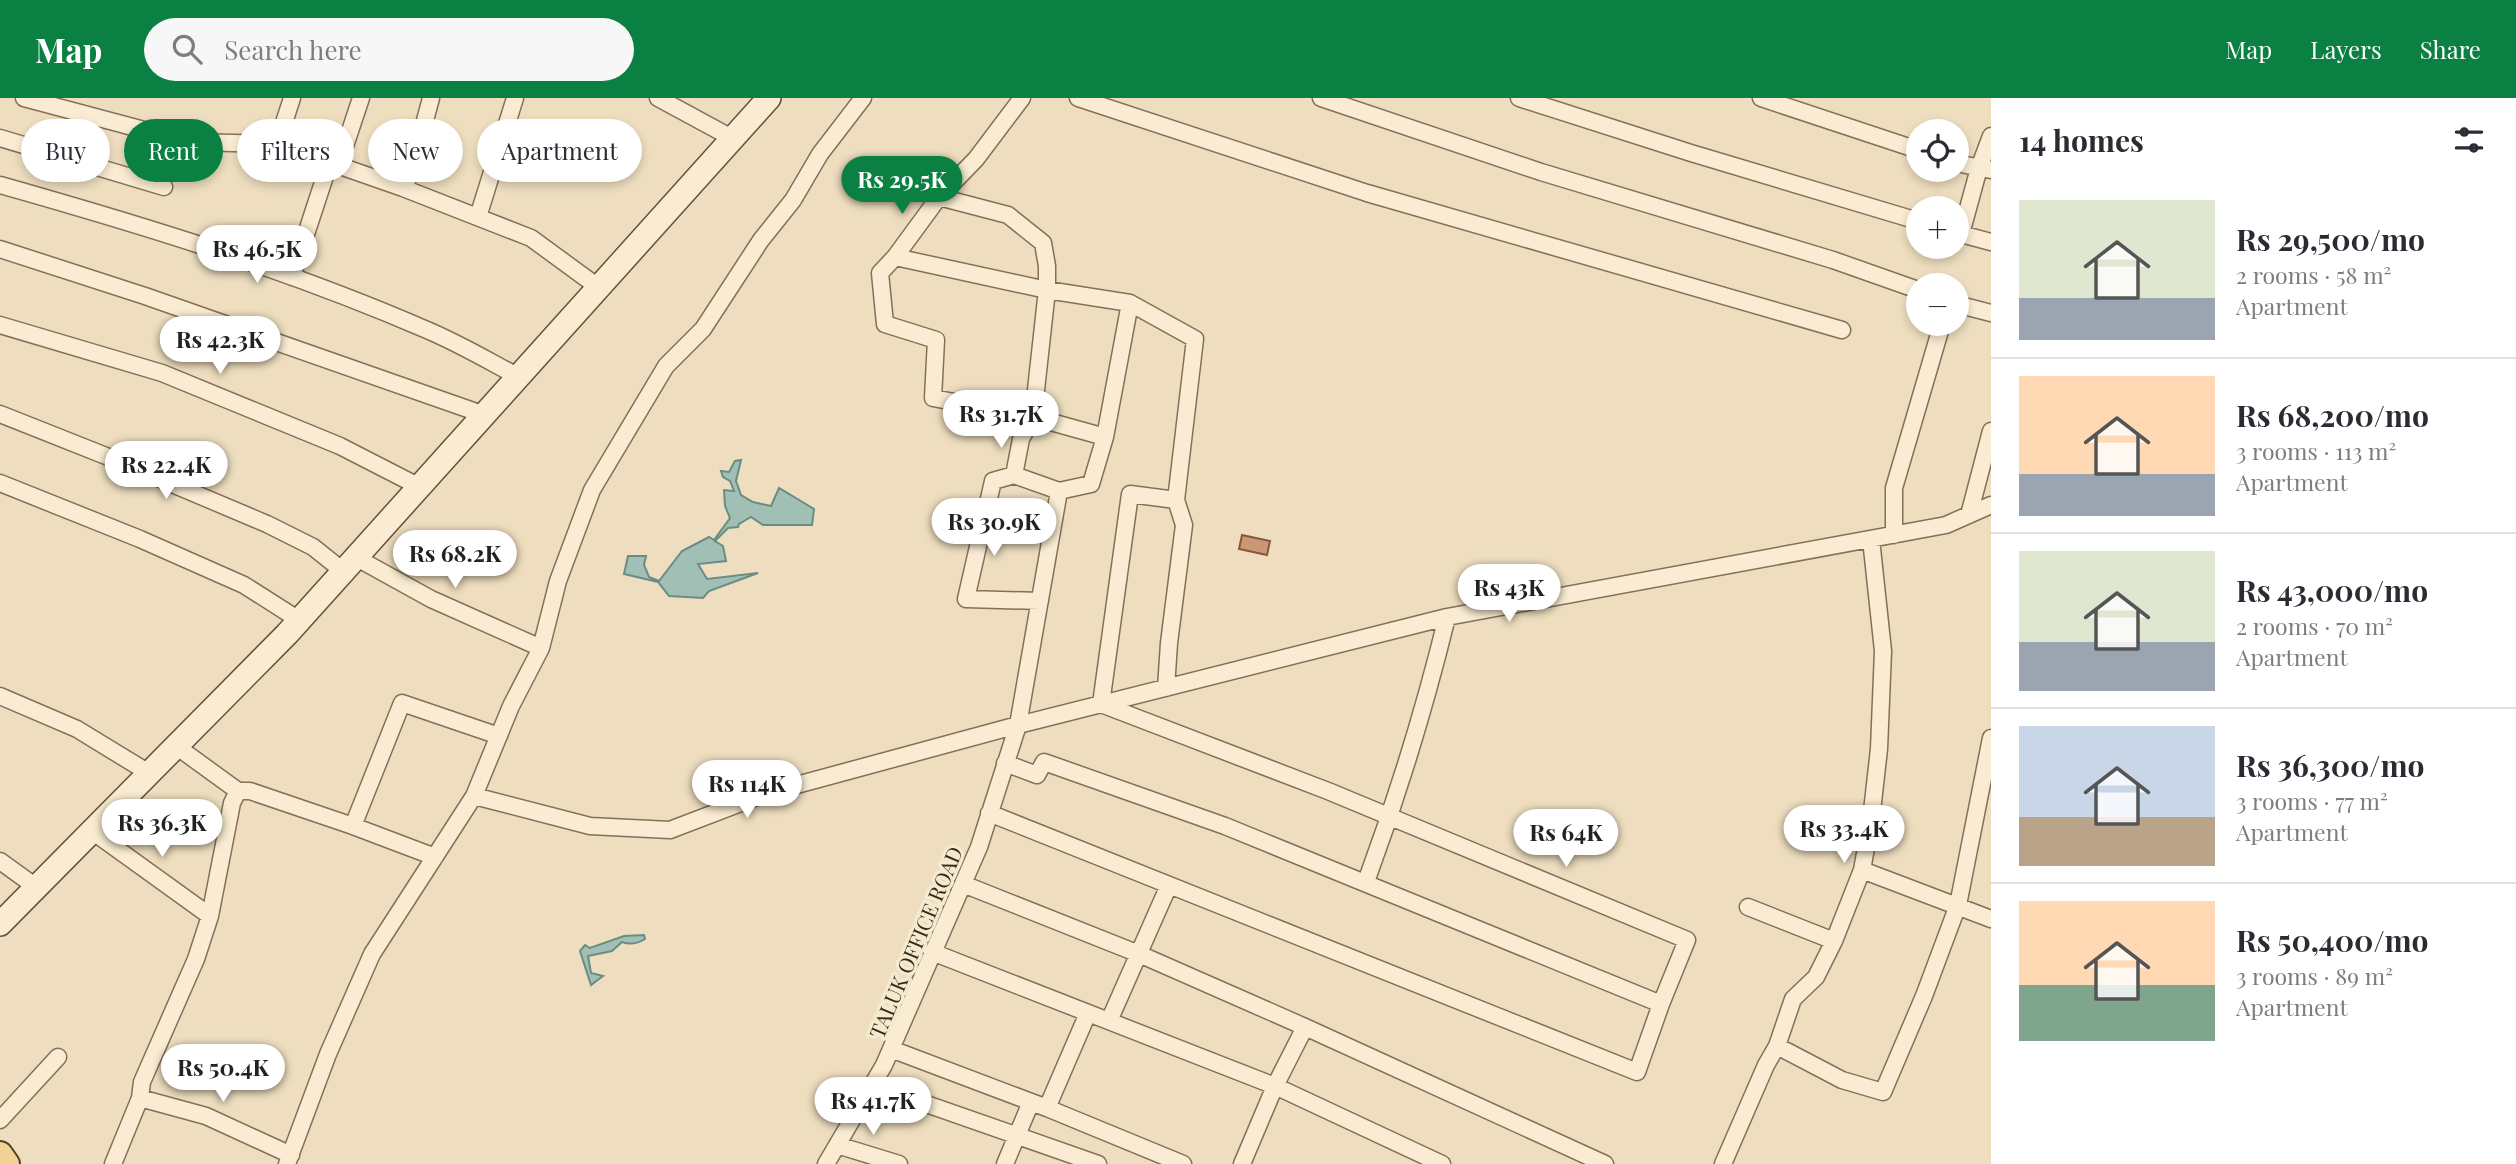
<!DOCTYPE html>
<html lang="en">
<head>
<meta charset="utf-8">
<style>
	:root { --surface:#fff; --page:#f7f7f7; --text:#2b2b33; --muted:#7c7c81; --line:#e1e1e2; --accent:#0b8043 }
	body { margin:0; font-family:"Playfair Display",serif; background:var(--page); color:var(--text); height:100vh; display:flex; flex-direction:column; font-size:26px; white-space:nowrap }
	* { box-sizing:border-box; margin:0 }
	p { font-size:23px; color:var(--muted) }
	.icon { flex:none; width:38px; height:38px; fill:none; stroke:currentColor; stroke-width:2; stroke-linecap:round; stroke-linejoin:round }
	.map { position:relative; flex:1; overflow:hidden }
	.drawer { display:flex; flex-direction:column; background:var(--surface); width:525px }
	.drawer>* { flex:none }
	.hud { position:absolute; left:21px; top:21px; width:665px; height:63px; display:flex; gap:14px }
	.buttons { position:absolute; left:1906px; top:21px; display:grid; gap:14px }
	.buttons a { display:grid; place-items:center; width:63px; height:63px; border-radius:50%; background:var(--surface); box-shadow:0 4px 10px #0003; font-size:35px }
	.price { position:absolute; translate:-50% -60px; padding:0 16px; border-radius:24px; background:#fff; color:#222; font-size:23px; line-height:46px; filter:drop-shadow(0 2px 4px #0008) }
	.price::after { content:''; position:absolute; left:50%; top:42px; width:21px; height:16px; margin-left:-10px; background:inherit; clip-path:polygon(0 0,100% 0,50% 100%) }
	.price.selected { background:var(--accent); color:#fff }
	ul { padding:0; list-style:none }
	li { display:flex; align-items:center; gap:21px; height:175px; padding:0 28px }
	li+li { border-top:2px solid var(--line) }
	li span { display:grid; place-items:center; flex:none; width:196px; height:140px; border-radius:0px; color:#555 }
	li>.icon { margin-inline-start:auto }
	span .icon { width:84px; height:84px; fill:#fffc; stroke-width:1 }
	li b { font-size:30px }
	h2 { display:flex; justify-content:space-between; align-items:center; height:84px; padding:0 28px; font-size:30px }
	.tag { padding:0 24px; border-radius:32px; background:var(--surface); box-shadow:0 4px 10px #0003; font-size:24px; line-height:63px }
	.tag.selected { background:var(--accent); color:#fff }
	header { display:flex; align-items:center; gap:42px; box-sizing:border-box; height:98px; padding:0 35px; background:var(--accent); color:#fff }
	header strong { font-size:33px }
	nav { display:flex; gap:38px; margin-inline-start:auto; font-size:24px }
	.search { width:490px; height:63px; background:var(--page); display:flex; align-items:center; gap:18px; box-sizing:border-box; padding:0 24px; border-radius:38px; color:var(--muted); font-size:26px }
	main { display:flex; flex:1; min-height:0 }
	.map>svg:first-child { display:block }
	.water { fill:#a2bfb6; stroke:#6a8d83; stroke-width:2 }
	.building { fill:#cc9774; stroke:#85583d; stroke-width:2 }
	.lines { fill:none; stroke-linecap:round; stroke-linejoin:round }
	.street-casing { stroke:#866f57; stroke-width:19 }
	.secondary-casing { stroke:#68503b; stroke-width:26 }
	.primary-casing { stroke:#533d2c; stroke-width:28 }
	.street { stroke:#f9ecd2; stroke-width:16 }
	.secondary { stroke:#f9ecd2; stroke-width:23 }
	.primary { stroke:#f2d395; stroke-width:24 }
	.labels { text-anchor:middle; dominant-baseline:central; stroke-width:7; stroke-linejoin:round; paint-order:stroke }
	.street-label { font-size:21px; fill:#35281c; stroke:#f5e9ce }
</style>
</head>
<body>
<header>
<strong>Map</strong>
<div class="search"><svg class="icon" aria-label="search" viewBox="0 0 24 24"><circle cx="10" cy="10" r="6"/><path d="M15 15l6 6"/></svg>Search here</div>
<nav><a>Map</a><a>Layers</a><a>Share</a></nav>
</header>
<main>
<div class="map">
<svg width="1991" height="1066" viewBox="0 0 1991 1066">
	<rect width="100%" height="100%" fill="#eedebf"/>
	<path class="water" d="M741,362L736,383L741,397L753,404L771,408L779,390L814,411L812,427H763L751,419L739,426L738,429L728,430L715,443L723,448L726,463L698,466L707,481L758,475L709,493L703,500L669,498L658,484L624,476L628,458H646L644,467L649,479L659,483L682,453L709,439L714,442L730,420L725,408L724,392L734,393L730,383L723,379L721,373L729,374L735,363Z
		M644,837L645,841C637,846 630,847 622,844L612,853L588,858L591,875L603,878L591,887L580,853L585,847L590,850L624,838Z"/>
	<path class="building" d="M1242,437L1270,443L1267,457L1239,451Z"/>
	<g class="lines">
		<g class="street-casing">
			<path id="street" d="M24,0L189,44L277,46L403,90L531,140L598,189
				M658,0L732,40
				M1078,0L1367,95L1842,232
				M1321,0L1541,74L1833,162L1918,192
				M1519,0L1691,55L1918,123
				M1761,0L1918,52
				M1991,38L1979,70L1961,136L1991,144
				M0,40L164,89
				M277,46L292,0
				M1956,65L1991,72
				M338,69L361,0
				M0,87C145,128 289,172 427,232C458,245 487,262 517,278
				M403,90L411,75L431,0
				M478,119L515,0
				M0,151L145,198L482,316
				M895,159L1047,192L1130,205L1105,339L1033,319L933,300L936,242L885,226L880,175L895,159L939,99L976,61L1022,0
				M292,179L329,66
				M1956,206L1991,215
				M0,227L162,275L340,348L418,388
				M0,316L106,358L267,426L313,449L343,473
				M1014,377L993,383L966,501L1040,503
				M0,385L140,441L244,487L299,522
				M1059,393L1091,386L1105,339
				M1969,417L1991,333
				M1894,437V390L1942,226
				M355,459L431,501L541,550
				M1166,590L1169,545L1184,427L1176,402
				M0,598L77,631L149,675
				M176,648L238,693H250L353,728L435,759
				M1005,665L1037,677L1044,664L1225,728L1661,906L1687,842L1328,693L1101,606L1130,396L1176,402L1195,241L1130,205
				M474,698L590,728L670,732L767,695L1018,627L1447,519L1946,427L1991,407
				M989,715L1637,974L1661,906
				M353,728L402,605L499,638
				M92,733L210,818
				M0,763L36,789
				M1862,772L1991,821
				M1366,784C1398,697 1425,609 1447,519
				M963,786L1139,856L1305,929L1605,1066
				M1748,809L1834,843
				M932,854L1275,988L1442,1066
				M1109,923L1169,787
				M1777,948L1842,982L1883,994L1924,898L1958,807L1991,640
				M891,951L1047,1010L1183,1066
				M872,987L1098,1066
				M140,1000L206,1018L291,1057
				M1047,1010L1088,915
				M0,1022L58,959
				M837,1047L899,1066
				M113,1066L140,1000L142,984L196,861L210,818L232,705L238,693
				M287,1066L328,956L372,856L474,698L511,608L541,550L558,483L592,392L666,268L703,231L761,142L793,102L820,56L863,0
				M826,1066L884,967L979,749L1018,627L1059,393L1014,377L1021,341L1033,319L1047,192V168L1043,145L1008,117L939,99
				M1005,1066L1031,1004
				M1242,1066L1275,988L1305,929
				M1723,1066L1766,967L1777,948L1793,901L1816,879L1834,843L1862,772L1871,722L1879,651L1883,553L1871,441"/>
		</g>
		<g class="secondary-casing">
			<path id="secondary" d="M0,826L287,536L769,0"/>
		</g>
		<g class="primary-casing">
			<path id="primary" d="M0,1056L7,1066"/>
		</g>
		<use href="#street" class="street"/>
		<use href="#secondary" class="secondary"/>
		<use href="#primary" class="primary"/>
	</g>
	<g class="labels">
		<g class="street-label">
			<text transform="translate(915 844) rotate(-67)">TALUK OFFICE ROAD</text>
		</g>
	</g>
</svg>
<div class="buttons">
<a><svg class="icon" aria-label="locate" viewBox="0 0 24 24"><circle cx="12" cy="12" r="6"/><path d="M12 2v4M12 18v4M2 12h4M18 12h4"/></svg></a>
<a>+</a>
<a>−</a>
</div>
<b class="price selected" style="left:902px;top:118px">Rs 29.5K</b>
<b class="price" style="left:257px;top:187px">Rs 46.5K</b>
<b class="price" style="left:220px;top:278px">Rs 42.3K</b>
<b class="price" style="left:1001px;top:352px">Rs 31.7K</b>
<b class="price" style="left:166px;top:403px">Rs 22.4K</b>
<b class="price" style="left:994px;top:460px">Rs 30.9K</b>
<b class="price" style="left:455px;top:492px">Rs 68.2K</b>
<b class="price" style="left:1509px;top:526px">Rs 43K</b>
<b class="price" style="left:747px;top:722px">Rs 114K</b>
<b class="price" style="left:162px;top:761px">Rs 36.3K</b>
<b class="price" style="left:1844px;top:767px">Rs 33.4K</b>
<b class="price" style="left:1566px;top:771px">Rs 64K</b>
<b class="price" style="left:223px;top:1006px">Rs 50.4K</b>
<b class="price" style="left:873px;top:1039px">Rs 41.7K</b>
<div class="hud">
<a class="tag">Buy</a>
<a class="tag selected">Rent</a>
<a class="tag">Filters</a>
<a class="tag">New</a>
<a class="tag">Apartment</a>
</div>
</div>
<section class="drawer">
<h2>14 homes<svg class="icon" aria-label="filters" viewBox="0 0 24 24"><path d="M4 7h16M4 17h16"/><circle cx="9" cy="7" r="2"/><circle cx="15" cy="17" r="2"/></svg></h2>
<ul>
<li><span style="background:linear-gradient(#dfe7d0 70%,#9aa5b1 0)"><svg class="icon" aria-label="home" viewBox="0 0 24 24"><path d="M3 11l9-7 9 7M6 9v11h12V9"/></svg></span><div><b>Rs 29,500/mo</b><p>2 rooms · 58 m²</p><p>Apartment</p></div></li>
<li><span style="background:linear-gradient(#ffd9b3 70%,#9aa5b1 0)"><svg class="icon" aria-label="home" viewBox="0 0 24 24"><path d="M3 11l9-7 9 7M6 9v11h12V9"/></svg></span><div><b>Rs 68,200/mo</b><p>3 rooms · 113 m²</p><p>Apartment</p></div></li>
<li><span style="background:linear-gradient(#dfe7d0 65%,#9aa5b1 0)"><svg class="icon" aria-label="home" viewBox="0 0 24 24"><path d="M3 11l9-7 9 7M6 9v11h12V9"/></svg></span><div><b>Rs 43,000/mo</b><p>2 rooms · 70 m²</p><p>Apartment</p></div></li>
<li><span style="background:linear-gradient(#c9d6e8 65%,#b9a48a 0)"><svg class="icon" aria-label="home" viewBox="0 0 24 24"><path d="M3 11l9-7 9 7M6 9v11h12V9"/></svg></span><div><b>Rs 36,300/mo</b><p>3 rooms · 77 m²</p><p>Apartment</p></div></li>
<li><span style="background:linear-gradient(#ffd9b3 60%,#7fa58c 0)"><svg class="icon" aria-label="home" viewBox="0 0 24 24"><path d="M3 11l9-7 9 7M6 9v11h12V9"/></svg></span><div><b>Rs 50,400/mo</b><p>3 rooms · 89 m²</p><p>Apartment</p></div></li>
</ul>
</section>
</main>
</body>
</html>
